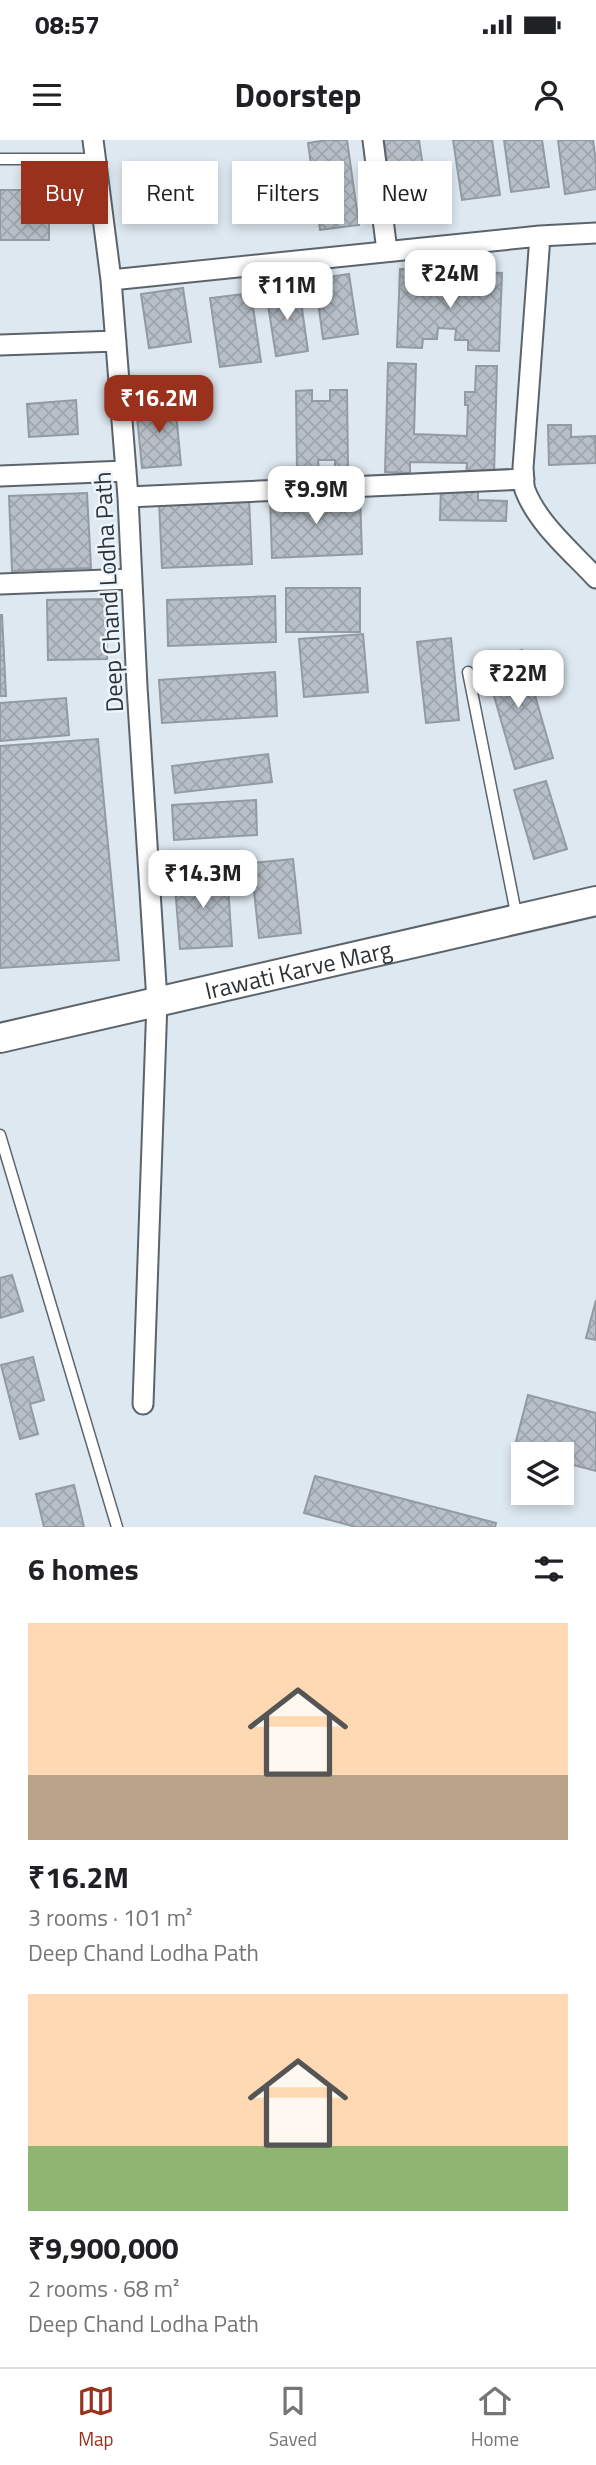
<!DOCTYPE html>
<html lang="en">
<head>
<meta charset="utf-8">
<style>
	:root { --surface:#fff; --page:#f2f2f2; --text:#202124; --muted:#757577; --line:#e0e0e0; --accent:#9a311c }
	body { margin:0; font-family:"Titillium Web",sans-serif; background:var(--page); color:var(--text); height:100vh; display:flex; flex-direction:column; font-size:26px; white-space:nowrap }
	* { box-sizing:border-box; margin:0 }
	p { font-size:23px; color:var(--muted) }
	.icon { flex:none; width:38px; height:38px; fill:none; stroke:currentColor; stroke-width:2; stroke-linecap:round; stroke-linejoin:round }
	.map { position:relative; height:1387px; overflow:hidden }
	.panel { display:flex; flex-direction:column; background:var(--surface); flex:1 }
	.panel>* { flex:none }
	.hud { position:absolute; left:21px; top:21px; width:555px; height:63px; display:flex; gap:14px }
	.buttons { position:absolute; left:511px; top:1302px; display:grid; gap:14px }
	.buttons a { display:grid; place-items:center; width:63px; height:63px; border-radius:0px; background:var(--surface); box-shadow:0 4px 10px #0003; font-size:35px }
	.price { position:absolute; translate:-50% -60px; padding:0 16px; border-radius:14px; background:#fff; color:#222; font-size:23px; line-height:46px; filter:drop-shadow(0 2px 4px #0008) }
	.price::after { content:''; position:absolute; left:50%; top:42px; width:21px; height:16px; margin-left:-10px; background:inherit; clip-path:polygon(0 0,100% 0,50% 100%) }
	.price.on { background:var(--accent); color:#fff }
	ul { padding:0; list-style:none }
	li { display:grid; align-content:center; gap:14px; height:371px; padding:0 28px }
	li span { display:grid; place-items:center; height:217px; border-radius:0px; color:#555 }
	li>.icon { margin-inline-start:auto }
	span .icon { width:126px; height:126px; fill:#fffc; stroke-width:1 }
	li b { font-size:30px }
	h2 { display:flex; justify-content:space-between; align-items:center; height:84px; padding:0 28px; font-size:30px }
	.tag { padding:0 24px; border-radius:0px; background:var(--surface); box-shadow:0 4px 10px #0003; font-size:24px; line-height:63px }
	.tag.on { background:var(--accent); color:#fff }
	.status { display:flex; justify-content:space-between; align-items:center; height:49px; padding:0 35px; background:var(--surface); direction:ltr }
	.status svg { height:19px; fill:currentColor }
	header { display:flex; justify-content:space-between; align-items:center; height:91px; padding:0 28px; background:var(--surface); font-size:32px; font-weight:700 }
	.menu { display:flex; justify-content:space-around; align-items:center; height:98px; border-top:2px solid var(--line); background:var(--surface); font-size:19px; color:var(--muted) }
	.menu a { display:grid; justify-items:center; gap:4px }
	.menu .on { color:var(--accent) }
	.map>svg:first-child { display:block }
	.building { fill:url(#building-cross-hatch); stroke:#929ba2; stroke-width:2 }
	.lines { fill:none; stroke-linecap:round; stroke-linejoin:round }
	.lane-casing { stroke:#5c646b; stroke-width:13 }
	.street-casing { stroke:#5c646b; stroke-width:23 }
	.secondary-casing { stroke:#5c646b; stroke-width:32 }
	.lane { stroke:#fff; stroke-width:10 }
	.street { stroke:#fff; stroke-width:19 }
	.secondary { stroke:#fff; stroke-width:28 }
	.labels { text-anchor:middle; dominant-baseline:central; stroke-width:5; stroke-linejoin:round; paint-order:stroke }
	.street-label { font-size:24px; fill:#2f3336; stroke:#ebf5fd }
</style>
</head>
<body>
<div class="status"><b>08:57</b><svg viewBox="0 0 49 12"><path d="M0 12V9h3v3zM5 12V6h3v6zM10 12V3h3v9zM15 12V0h3v12zM26 1h20v11H26zM47 4h2v5h-2z"/></svg></div>
<header><svg class="icon" aria-label="menu" viewBox="0 0 24 24"><path d="M4 6h16M4 12h16M4 18h16"/></svg>Doorstep<svg class="icon" aria-label="person" viewBox="0 0 24 24"><circle cx="12" cy="8" r="4"/><path d="M4 21q1-7 8-7t8 7"/></svg></header>
<div class="map">
<svg width="596" height="1387" viewBox="0 0 596 1387">
	<defs>
		<pattern id="building-cross-hatch" width="8" height="8" patternUnits="userSpaceOnUse" patternTransform="scale(1.75)"><rect width="8" height="8" fill="#b7c0c8"/><path d="M0 0l8 8M0 8l8-8" fill="none" stroke="#9ea5ac"/></pattern>
	</defs>
	<rect width="100%" height="100%" fill="#dee8f0"/>
	<path class="building" d="M327,0H347L359,85L320,90L308,3Z
		M384,0H419L429,67L394,72Z
		M453,0H492L500,55L462,60Z
		M504,0H542L549,47L511,52Z
		M558,0H593L596,23V49L565,54Z
		M0,50H49V100H0Z
		M400,129L431,130L430,142L439,143V154L457,155L458,143L471,144L472,132L502,133L499,211L468,210V200H455L456,189L438,188L437,199H423L422,208L397,207Z
		M349,134L358,194L323,199L315,139Z
		M183,148L191,202L149,208L141,154Z
		M299,148L308,211L276,216L266,152Z
		M251,153L261,222L220,227L210,158Z
		M388,223L416,224L414,294L467,296L468,265H465V252H475L476,226H497L494,335L466,334L467,323L410,322V333L385,332Z
		M312,250V261H330V250H347L348,329H335V320H318L319,330H297L296,251Z
		M76,260L78,294L29,297L27,264Z
		M175,262L181,325L142,328L136,266Z
		M548,285H571V297L595,296L596,323L549,325Z
		M441,345L478,346V360L507,361L506,381L440,380Z
		M87,353L91,428L12,431L9,356Z
		M360,355L362,414L272,418L270,359Z
		M249,358L252,424L162,428L159,362Z
		M286,448H360V492H286Z
		M275,456L276,502L168,506L167,460Z
		M106,459L107,519L48,520L47,460Z
		M0,475H2L6,556H0Z
		M363,494L368,552L304,557L299,499Z
		M451,498L459,580L426,583L417,502Z
		M522,510L553,618L515,629L484,521Z
		M275,532L277,576L162,583L159,540Z
		M66,558L69,595L0,601V563Z
		M98,599L119,820L0,828V606Z
		M268,614L272,642L175,653L172,626Z
		M546,641L567,709L534,719L514,650Z
		M256,660L257,695L174,700L172,665Z
		M293,719L301,793L259,798L251,723Z
		M227,730L232,806L180,809L174,734Z
		M12,1135L23,1171L0,1178V1138Z
		M596,1160V1200L586,1198Z
		M33,1217L44,1260L30,1264L38,1294L20,1299L1,1225Z
		M528,1255L596,1273V1331L562,1322V1314H533L514,1309Z
		M315,1336L496,1383L495,1387H356L304,1373Z
		M74,1345L84,1387H44L36,1354Z"/>
	<g class="lines">
		<g class="lane-casing">
			<path id="lane" d="M0,19H94
				M468,532L517,778
				M0,995L117,1387"/>
		</g>
		<g class="street-casing">
			<path id="street" d="M93,0L111,140L128,357L137,547L157,861L143,1264
				M373,0L387,111
				M540,96L523,328C524,335 523,344 525,350C538,384 572,412 596,438
				M111,140L540,96L596,93
				M0,205L116,201
				M0,336L126,331
				M128,357L524,339
				M0,444L132,439"/>
		</g>
		<g class="secondary-casing">
			<g id="secondary">
				<path id="s1" d="M0,898L596,761"/>
			</g>
		</g>
		<use href="#lane" class="lane"/>
		<use href="#street" class="street"/>
		<use href="#secondary" class="secondary"/>
	</g>
	<g class="labels">
		<g class="street-label">
			<text transform="translate(108 452) rotate(-93)">Deep Chand Lodha Path</text>
			<text stroke="none"><textPath href="#s1" startOffset="306">Irawati Karve Marg</textPath></text>
		</g>
	</g>
</svg>
<div class="buttons">
<a><svg class="icon" aria-label="layers" viewBox="0 0 24 24"><path d="M12 4l9 5-9 5-9-5zM3 14l9 5 9-5"/></svg></a>
</div>
<b class="price" style="left:450px;top:170px">₹24M</b>
<b class="price" style="left:287px;top:182px">₹11M</b>
<b class="price on" style="left:159px;top:295px">₹16.2M</b>
<b class="price" style="left:316px;top:386px">₹9.9M</b>
<b class="price" style="left:518px;top:570px">₹22M</b>
<b class="price" style="left:203px;top:770px">₹14.3M</b>
<div class="hud">
<a class="tag on">Buy</a>
<a class="tag">Rent</a>
<a class="tag">Filters</a>
<a class="tag">New</a>
</div>
</div>
<section class="panel">
<h2>6 homes<svg class="icon" aria-label="filters" viewBox="0 0 24 24"><path d="M4 7h16M4 17h16"/><circle cx="9" cy="7" r="2"/><circle cx="15" cy="17" r="2"/></svg></h2>
<ul>
<li><span style="background:linear-gradient(#ffd9b3 70%,#b9a48a 0)"><svg class="icon" aria-label="home" viewBox="0 0 24 24"><path d="M3 11l9-7 9 7M6 9v11h12V9"/></svg></span><div><b>₹16.2M</b><p>3 rooms · 101 m²</p><p>Deep Chand Lodha Path</p></div></li>
<li><span style="background:linear-gradient(#ffd9b3 70%,#8fb573 0)"><svg class="icon" aria-label="home" viewBox="0 0 24 24"><path d="M3 11l9-7 9 7M6 9v11h12V9"/></svg></span><div><b>₹9,900,000</b><p>2 rooms · 68 m²</p><p>Deep Chand Lodha Path</p></div></li>
</ul>
</section>
<nav class="menu">
<a class="on"><svg class="icon" aria-label="map" viewBox="0 0 24 24"><path d="M3 6l6-2 6 2 6-2v14l-6 2-6-2-6 2zM9 4v14M15 6v14"/></svg>Map</a>
<a><svg class="icon" aria-label="saved" viewBox="0 0 24 24"><path d="M7 4h10v16l-5-4-5 4z"/></svg>Saved</a>
<a><svg class="icon" aria-label="home" viewBox="0 0 24 24"><path d="M3 11l9-7 9 7M6 9v11h12V9"/></svg>Home</a>
</nav>
</body>
</html>
